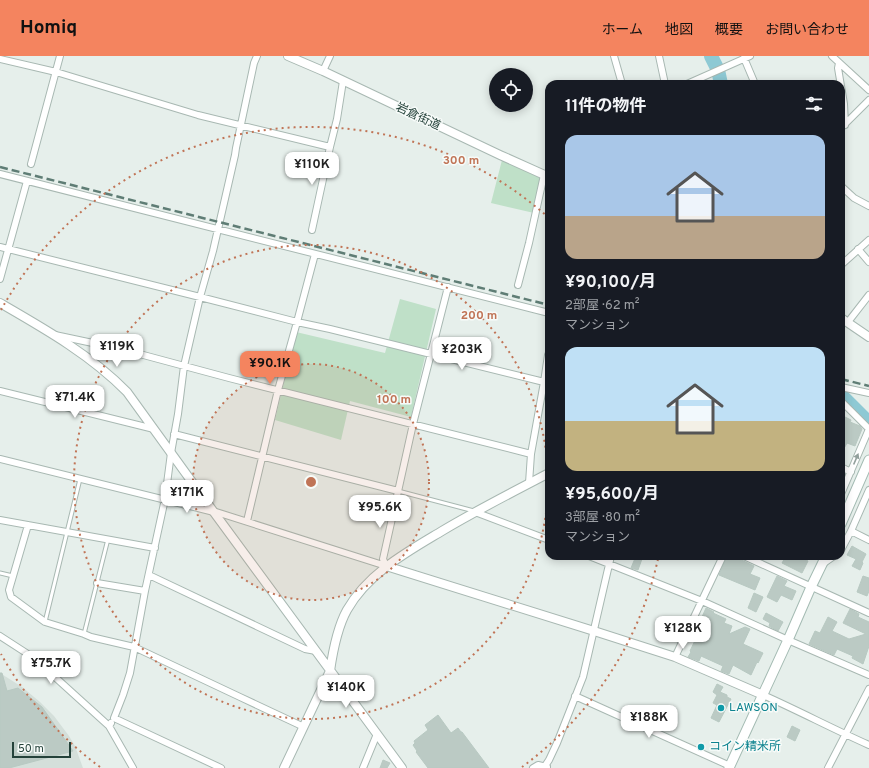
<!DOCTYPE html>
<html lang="ja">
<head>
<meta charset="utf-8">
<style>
	:root { --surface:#171b24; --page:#242831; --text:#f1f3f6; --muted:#9ea1a6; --accent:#f4845f }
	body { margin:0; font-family:Overpass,"Noto Sans JP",sans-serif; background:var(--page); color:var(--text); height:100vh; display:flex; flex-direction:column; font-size:15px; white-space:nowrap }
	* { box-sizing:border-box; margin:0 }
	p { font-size:13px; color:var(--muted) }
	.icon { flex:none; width:22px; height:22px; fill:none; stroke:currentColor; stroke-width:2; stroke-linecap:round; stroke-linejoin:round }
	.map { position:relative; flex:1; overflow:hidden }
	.side { position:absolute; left:545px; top:24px; width:300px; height:480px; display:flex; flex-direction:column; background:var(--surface); border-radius:12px; box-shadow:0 2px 10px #0003 }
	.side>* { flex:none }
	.fabs { position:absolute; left:489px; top:12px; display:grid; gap:8px }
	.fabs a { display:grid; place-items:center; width:44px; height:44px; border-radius:50%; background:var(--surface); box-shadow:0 2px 10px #0003; font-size:20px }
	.scale { position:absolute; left:12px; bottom:10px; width:59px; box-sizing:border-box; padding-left:4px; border:2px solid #24423a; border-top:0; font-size:11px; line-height:14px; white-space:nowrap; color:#24423a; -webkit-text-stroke:3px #f7fbf9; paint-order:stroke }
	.price { position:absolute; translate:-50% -34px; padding:0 9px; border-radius:8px; background:#fff; color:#222; font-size:13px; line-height:26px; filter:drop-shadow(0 1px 2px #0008) }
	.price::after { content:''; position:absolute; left:50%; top:24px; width:12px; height:9px; margin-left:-6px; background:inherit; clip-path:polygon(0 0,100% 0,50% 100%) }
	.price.on { background:var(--accent); color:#111 }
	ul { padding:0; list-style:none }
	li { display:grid; align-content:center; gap:8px; height:212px; padding:0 20px }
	li span { display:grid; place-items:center; height:124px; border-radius:12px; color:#555 }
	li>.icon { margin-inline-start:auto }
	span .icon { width:72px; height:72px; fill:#fffc; stroke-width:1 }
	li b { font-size:17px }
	h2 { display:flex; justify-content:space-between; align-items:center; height:48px; padding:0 20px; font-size:17px }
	header { display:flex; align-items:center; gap:24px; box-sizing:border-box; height:56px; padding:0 20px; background:var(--accent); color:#111 }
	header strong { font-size:19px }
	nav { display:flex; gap:22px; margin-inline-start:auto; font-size:14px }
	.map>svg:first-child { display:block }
	.built { fill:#d4dfda }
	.green { fill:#bfe0c8 }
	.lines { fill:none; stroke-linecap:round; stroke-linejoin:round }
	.river { stroke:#8ec9d4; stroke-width:14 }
	.building { fill:#bbcac4; stroke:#b8c9c2 }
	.service-casing { stroke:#a8b8b2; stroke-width:5 }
	.minor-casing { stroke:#a8b8b2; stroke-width:8 }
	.tertiary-casing { stroke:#a8b8b2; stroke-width:10 }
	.secondary-casing { stroke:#a4bbb3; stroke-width:11 }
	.service { stroke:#fff; stroke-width:3 }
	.minor { stroke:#fff; stroke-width:6 }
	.tertiary { stroke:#fff; stroke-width:8 }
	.secondary { stroke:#fff; stroke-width:9 }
	.rail { stroke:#5f7d75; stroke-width:2.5; stroke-dasharray:8 4; stroke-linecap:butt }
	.oneway { fill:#92a09c }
	.ring { fill:none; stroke:#c07456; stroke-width:2; stroke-dasharray:2 4 }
	.culture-dot { fill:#0f9aa8; stroke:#f7fbf9; stroke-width:1.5 }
	.labels { text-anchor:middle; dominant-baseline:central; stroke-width:3; stroke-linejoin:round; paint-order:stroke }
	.street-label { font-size:12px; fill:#24423a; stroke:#f7fbf9 }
	.culture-label { font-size:12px; fill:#0d838f; stroke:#f7fbf9; text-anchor:start }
	.centre { fill:#c07456; stroke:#f7fbf9; stroke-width:2 }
	.ring-label { font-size:12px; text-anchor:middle; font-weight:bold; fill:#c07456; stroke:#f7fbf9; stroke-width:3; stroke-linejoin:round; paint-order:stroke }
</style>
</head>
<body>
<header>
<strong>Homiq</strong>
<nav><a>ホーム</a><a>地図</a><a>概要</a><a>お問い合わせ</a></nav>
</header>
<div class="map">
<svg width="869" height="712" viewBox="0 0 869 712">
	<rect width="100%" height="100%" fill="#e6efeb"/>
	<path class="built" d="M0,617L22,631L40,646L54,660L69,680L75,690L83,712H0Z"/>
	<path class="green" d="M502,104L540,122L534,157L491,147Z
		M400,243L436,253L411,361L350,345L341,384L275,364L296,276L385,297Z"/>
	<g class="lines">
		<path class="river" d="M711,0L718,14L721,28
			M841,339L869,367"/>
	</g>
	<path class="building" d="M841,359L851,364L850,366L860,370L862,373L855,390L847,387L841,398Z
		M852,490L866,498L862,506L863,507L860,514L852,510L856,503L847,499Z
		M636,500H643L638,514L631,512Z
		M727,500H734L735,501L754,510L750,518L760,522L755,534L719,519Z
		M786,500H798L808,505L802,517L782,507Z
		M777,520L787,525L784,530L796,535L792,544L781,539L777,546L767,541Z
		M863,520L869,522V535L867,540L857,536Z
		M754,537L763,541L756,556L748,552Z
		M706,552L714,556L713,557L726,563L724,567L732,570L729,578L745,571L750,573L743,588L763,597L758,607L757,606L751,619L733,609L729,618L721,615L723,610L701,600L699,605L688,601L691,596L690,595L699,576L698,575L699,573L697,572Z
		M850,553L859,558L858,561L869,566V590L863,608L852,602L853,600L837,593L834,599L809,588L815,575L820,577L828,561L837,566L832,575L849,583L866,578L843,567Z
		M766,557L783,566L778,575L769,570L770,567L763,563Z
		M0,617H2L7,635L18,632L42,651L73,695L9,712H0Z
		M717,628L723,631L720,636L727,639V641L731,643L719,666L711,662L717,649L713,647L717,639L713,636Z
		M438,659L451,677L458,672L461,676H462L489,712H428L416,696L417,695L413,689L415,687L414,685L428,674L425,669Z
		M792,670L800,674L795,685L787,681Z
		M383,704L390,707L387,712H380Z"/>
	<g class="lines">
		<g class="service-casing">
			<path id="service" d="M398,435L474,455
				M0,517L13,520
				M45,566L80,423
				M84,578L108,483"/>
		</g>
		<g class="minor-casing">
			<path id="minor" d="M614,0L622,28
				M659,0L665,28
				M832,0L869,34
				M744,2L755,28
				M0,3L56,16L198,59L330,91
				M839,7L838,12L844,48L845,69
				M323,15L330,0
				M687,28L750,0
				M841,72L869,44
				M31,108L60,0
				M0,118L549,257
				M841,130L854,142L869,150
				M312,174L330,91L337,63L343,25
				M0,191L200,241L297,266L330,273L544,326L531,398L529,427
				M858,193L869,206
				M841,209L869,184
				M0,223L27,125
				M518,229L529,187L544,119
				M848,266L869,239
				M55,279L121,293L229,322L531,398
				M544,326L548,299H549
				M841,331L869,337
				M0,335L154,373
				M841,345L869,373L841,438
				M174,378L398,435
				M0,403L214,456
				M841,411L851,416
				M213,455L386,510
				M475,456L549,484
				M0,464L155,492
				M247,465L278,334L297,266L315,198
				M28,469L9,534L11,541L45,566L84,578L91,581L134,591L240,641L304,671
				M851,475L869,484
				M841,494L851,475L869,434
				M589,500L702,545L788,584L869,619
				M744,500L869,557
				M824,507L834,500
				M386,510L383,503L413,368L448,231
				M149,519L305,593L316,595
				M97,527L145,535
				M0,580L34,602L109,670
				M675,601L723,500
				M763,639C799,655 833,673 869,689
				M575,640L730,710
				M111,667L109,670L133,712
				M545,710L549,704L557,687L583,621L611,500
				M221,712L114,662L123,639L130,617L145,535L165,443L171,397L178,358L184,310L200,241L213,195L235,99L236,92L254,7L257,0
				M363,712L377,678
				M533,712L538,709L547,711
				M828,712L869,633"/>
		</g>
		<g class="tertiary-casing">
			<path id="tertiary" d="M288,0L323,15L500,99L549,121
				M0,247C45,273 91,299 127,336L213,455L402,712
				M841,262L869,281
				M386,510L594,575L675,601L763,639
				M284,712L330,615C333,594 337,572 347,554C368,517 407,496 442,475C477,454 513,436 549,417"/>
		</g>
		<g class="secondary-casing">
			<path id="secondary" d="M841,468L869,404
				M729,712L788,584L811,531L826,500"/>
		</g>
		<use href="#service" class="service"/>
		<use href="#minor" class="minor"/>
		<use href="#tertiary" class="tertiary"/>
		<use href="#secondary" class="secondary"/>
		<path class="rail" d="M0,111L549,249
			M841,323L869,330"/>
	</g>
	<defs><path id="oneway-solid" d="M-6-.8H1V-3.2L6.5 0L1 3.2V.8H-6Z"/></defs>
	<use class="oneway" href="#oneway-solid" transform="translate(856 403) rotate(-67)"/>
	<circle cx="311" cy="426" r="118" fill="#c07456" fill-opacity=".12"/>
	<g class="ring">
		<circle cx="311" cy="426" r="118"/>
		<circle cx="311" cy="426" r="237"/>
		<path d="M658 503A355 355 0 0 1 522 711M100 711A355 355 0 0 1 1 598M1 254A355 355 0 0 1 549 162"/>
	</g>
	<g class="culture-dot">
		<circle cx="721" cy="652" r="4"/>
		<circle cx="701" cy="691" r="4"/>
	</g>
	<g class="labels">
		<g class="street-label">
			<text transform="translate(418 61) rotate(25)">岩倉街道</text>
		</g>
		<g class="culture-label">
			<text x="729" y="652">LAWSON</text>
			<text x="709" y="691">コイン精米所</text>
		</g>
	</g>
	<circle cx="311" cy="426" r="6" class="centre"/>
	<g class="ring-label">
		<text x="461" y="108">300 m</text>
		<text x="479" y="263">200 m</text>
		<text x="394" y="347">100 m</text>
	</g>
</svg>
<div class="fabs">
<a><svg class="icon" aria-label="locate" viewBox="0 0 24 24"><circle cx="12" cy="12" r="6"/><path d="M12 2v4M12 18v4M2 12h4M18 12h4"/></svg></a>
</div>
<div class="scale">50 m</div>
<b class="price" style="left:312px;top:130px">¥110K</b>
<b class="price" style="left:117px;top:312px">¥119K</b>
<b class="price" style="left:462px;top:315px">¥203K</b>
<b class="price on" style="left:270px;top:329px">¥90.1K</b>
<b class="price" style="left:75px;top:363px">¥71.4K</b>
<b class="price" style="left:187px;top:458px">¥171K</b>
<b class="price" style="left:380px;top:473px">¥95.6K</b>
<b class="price" style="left:683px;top:594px">¥128K</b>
<b class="price" style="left:51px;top:629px">¥75.7K</b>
<b class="price" style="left:346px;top:653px">¥140K</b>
<b class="price" style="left:649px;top:683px">¥188K</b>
<section class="side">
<h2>11件の物件<svg class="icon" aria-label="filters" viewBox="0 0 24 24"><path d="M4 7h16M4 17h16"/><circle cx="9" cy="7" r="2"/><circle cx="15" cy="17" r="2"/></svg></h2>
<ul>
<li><span style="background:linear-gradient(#a9c7e8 65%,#b9a48a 0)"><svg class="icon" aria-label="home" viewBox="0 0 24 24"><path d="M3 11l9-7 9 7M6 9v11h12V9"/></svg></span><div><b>¥90,100/月</b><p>2部屋 · 62 m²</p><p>マンション</p></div></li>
<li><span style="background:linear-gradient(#bfe0f5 60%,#c2b280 0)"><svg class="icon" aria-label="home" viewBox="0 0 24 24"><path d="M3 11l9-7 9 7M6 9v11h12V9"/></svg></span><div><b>¥95,600/月</b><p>3部屋 · 80 m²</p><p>マンション</p></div></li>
</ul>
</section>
</div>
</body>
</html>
